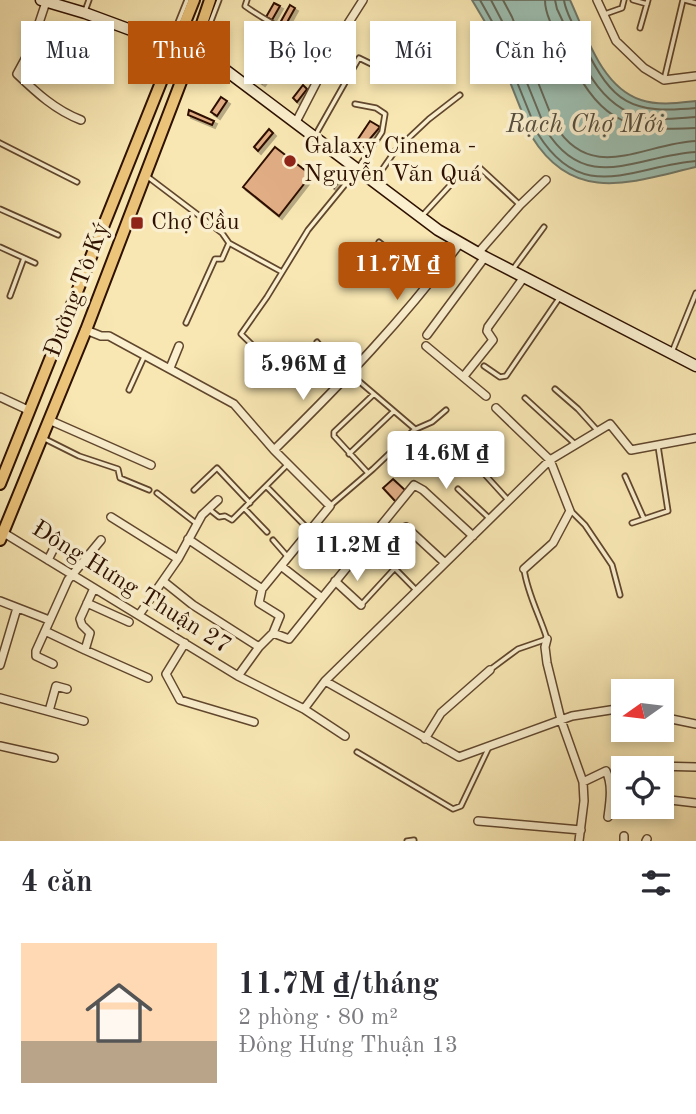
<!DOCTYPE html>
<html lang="vi">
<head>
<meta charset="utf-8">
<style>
	:root { --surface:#fff; --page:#f2f2f3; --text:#2b2b33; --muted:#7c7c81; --accent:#b45309 }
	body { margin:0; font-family:"Old Standard TT",serif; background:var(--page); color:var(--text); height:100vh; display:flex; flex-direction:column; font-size:26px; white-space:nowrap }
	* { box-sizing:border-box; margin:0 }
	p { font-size:23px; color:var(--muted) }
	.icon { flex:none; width:38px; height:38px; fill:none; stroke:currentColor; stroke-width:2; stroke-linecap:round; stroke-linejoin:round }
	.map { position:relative; height:841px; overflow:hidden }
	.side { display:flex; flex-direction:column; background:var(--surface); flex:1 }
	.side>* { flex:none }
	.guide { position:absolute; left:21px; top:21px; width:654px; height:63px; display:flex; gap:14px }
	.needle { width:46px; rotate:256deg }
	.tools { position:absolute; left:611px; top:679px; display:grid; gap:14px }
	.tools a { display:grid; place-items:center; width:63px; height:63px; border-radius:0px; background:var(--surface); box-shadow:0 4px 10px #0003; font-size:35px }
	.price { position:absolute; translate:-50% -60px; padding:0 16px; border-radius:7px; background:#fff; color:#222; font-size:23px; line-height:46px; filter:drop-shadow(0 2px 4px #0008) }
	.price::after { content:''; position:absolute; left:50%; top:42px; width:21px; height:16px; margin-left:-10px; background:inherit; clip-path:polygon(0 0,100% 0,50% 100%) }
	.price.current { background:var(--accent); color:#fff }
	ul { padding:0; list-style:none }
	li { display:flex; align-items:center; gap:21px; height:175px; padding:0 21px }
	li span { display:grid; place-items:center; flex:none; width:196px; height:140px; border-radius:0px; color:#555 }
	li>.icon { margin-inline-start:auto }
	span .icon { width:84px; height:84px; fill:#fffc; stroke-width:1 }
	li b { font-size:30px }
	h2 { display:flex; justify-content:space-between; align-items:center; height:84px; padding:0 21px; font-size:30px }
	.chip { padding:0 24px; border-radius:0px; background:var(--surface); box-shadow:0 4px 10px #0003; font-size:24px; line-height:63px }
	.chip.current { background:var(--accent); color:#fff }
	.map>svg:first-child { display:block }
	.water { fill:#9dbfb1; stroke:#71796a; stroke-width:2 }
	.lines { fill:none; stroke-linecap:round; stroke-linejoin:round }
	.shore { stroke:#666858; stroke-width:2 }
	.building { fill:#e1ad85; stroke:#2e1100; stroke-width:2; filter:url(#shadow) }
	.service-casing { stroke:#60462d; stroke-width:7 }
	.minor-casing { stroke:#60462d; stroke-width:10 }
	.secondary-casing { stroke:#2e1100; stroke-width:13 }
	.primary-casing { stroke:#2e1100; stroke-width:14 }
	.service { stroke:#faefce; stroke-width:3.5 }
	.minor { stroke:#faefce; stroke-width:7 }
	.secondary { stroke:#faefce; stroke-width:10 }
	.primary { stroke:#ecc47a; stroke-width:10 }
	.poi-dot { fill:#8f2418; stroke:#faefce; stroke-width:2.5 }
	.labels { text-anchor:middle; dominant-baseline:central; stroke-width:7; stroke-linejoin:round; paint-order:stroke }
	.poi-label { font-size:24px; fill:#2e1100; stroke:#faefce; text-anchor:start }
	.street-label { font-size:24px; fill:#2e1100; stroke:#faefce }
	.water-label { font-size:26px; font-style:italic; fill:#554e3e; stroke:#faefce }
</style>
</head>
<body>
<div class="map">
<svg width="696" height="841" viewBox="0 0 696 841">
	<defs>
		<filter id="shadow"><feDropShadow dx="3" dy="3" stdDeviation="0" flood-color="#0004"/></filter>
	</defs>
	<rect width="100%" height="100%" fill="#f8e7b3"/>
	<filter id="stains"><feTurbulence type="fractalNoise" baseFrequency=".00286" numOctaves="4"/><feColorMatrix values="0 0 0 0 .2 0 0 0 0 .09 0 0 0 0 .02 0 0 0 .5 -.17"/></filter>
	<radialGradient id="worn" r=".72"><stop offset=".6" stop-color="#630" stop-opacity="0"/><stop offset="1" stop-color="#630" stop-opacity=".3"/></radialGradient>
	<path class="water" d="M472,0H570C586,34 601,87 641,100C659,106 678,103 696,101V167C632,182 574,205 532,137L488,27Z"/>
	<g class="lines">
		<path class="shore" d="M480,0L494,25L538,134C583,206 633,166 696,161
			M491,0L502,21L546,130C587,196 638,155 696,152
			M503,0L512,17L555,125C592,185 644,143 696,141
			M545,0C545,17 557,35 565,50C598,117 620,133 696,128
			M555,0L557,9C578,52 596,112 652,119C667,120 682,118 696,117
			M564,0C566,15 577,31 584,45C613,104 631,114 696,108"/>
	</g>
	<path class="building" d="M274,3L280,6L272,20L266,17Z
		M290,5L295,8L285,26L280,23Z
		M307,46L323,57L321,61L304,50Z
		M271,62L280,68L277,74L271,70L262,83L256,79L264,66L267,68Z
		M303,85L307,89L297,102L293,98Z
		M221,97L227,101L217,116L211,112Z
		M189,110L214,121L212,125L188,115Z
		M370,121L380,127L363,147L356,142Z
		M269,129L273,133L258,151L254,147Z
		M275,147L311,175L279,216L243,187Z
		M335,174L341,179L334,188L328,183Z
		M393,479L406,491L396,502L383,488Z"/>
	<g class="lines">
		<g class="service-casing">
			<path id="service" d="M247,0L245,6C271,25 301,38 328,55
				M633,0L647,4
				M685,0L696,3
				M85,11L89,0
				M605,14L622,8L624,0
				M640,28L648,0
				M177,34L175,30L187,0
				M197,45L203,42L219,0
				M664,80L683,0
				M316,134L359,58L396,76
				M0,143L77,182
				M479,167L520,205
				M148,177L222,233L229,243L282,272
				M375,180L395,151L429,119L460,95
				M0,209L58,235
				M422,216L454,181
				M379,242L429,282
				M0,247L35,263
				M513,269L544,227
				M10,296L24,258
				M186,323L215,259H222L229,243
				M317,342L326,353
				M672,352L696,293
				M484,366L500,377L506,376L560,297
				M308,367L292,347L272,364L241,334L267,297L308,230L357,170L382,132L385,114L376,108L355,104
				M283,374L291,383L326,353L415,429L373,469L331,505
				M555,389L578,409L597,430
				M129,390L144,357
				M525,398L574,443
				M416,429L432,422L446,410
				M43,438L79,456L118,469L120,478L149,490
				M349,454L394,411
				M478,467L509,501
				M368,473L334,436V432L374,394
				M625,476L644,519
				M266,486L310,531
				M458,489L490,519
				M194,490L217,468L250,503
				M157,493L197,524
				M244,508L267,532
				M209,509L219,517L225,516L232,520L288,464
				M572,512L585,525L612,565L620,595
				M632,523L668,511L658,446
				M273,540L287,556
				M369,542L417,591
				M361,605L395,568
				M491,669L518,649L547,639C540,616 527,593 524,569
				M357,752L453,809L461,806L489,747
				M407,841L414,840"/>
		</g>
		<g class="minor-casing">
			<path id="minor" d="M597,0L616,41L644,68L664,80L696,76
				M46,2L30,50L17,74C37,93 55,110 81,120
				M296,122L342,33L363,0
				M478,253L520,205L546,180
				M86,330L101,336H109L234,404L274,450L330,506L262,589L188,539
				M427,335L485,257
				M426,346L486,396
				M170,368L179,346
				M464,376L493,340L487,331L488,327L524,277
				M0,397L30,411
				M496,408L550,460L570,511L553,543L524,569
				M49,420L151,465
				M274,450C341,384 404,319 460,243
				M111,517L178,559
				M406,527L445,563
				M4,533L238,676L304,709
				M48,560L59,538
				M163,581L193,605L259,647
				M335,581L361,605
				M94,588L80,619L82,625L90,633L85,650L148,678
				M262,589L259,603L280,616L273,633
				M322,598L414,485L423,490L473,536
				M0,601L49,620
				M87,603L129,622
				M139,615L178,559L202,515L218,500
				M45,631L85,650
				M547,639L545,647L547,663L561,720L583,782L584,801L579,841
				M185,643L166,674L180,700L254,722
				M53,664L36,656V651L68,580L101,540
				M0,665L17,608
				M238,676L259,647L273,633L289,639L322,598L281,566
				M325,681L550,460L610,424L631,450L696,438
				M0,698L84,721
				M49,711L56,686L67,689
				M662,717L696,724
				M345,736L304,709L325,681L459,757L572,716L623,708
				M425,739L441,713L490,670
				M0,746L54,758
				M656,768V766L696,767
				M583,782L606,771C613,785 610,802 608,817
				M662,799L696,803
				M478,821L581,830
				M624,841V836
				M646,841L647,839"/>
		</g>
		<g class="secondary-casing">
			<path id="secondary" d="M41,0L85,13L212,60L438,230L485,257L696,366"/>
		</g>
		<g class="primary-casing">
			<path id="primary" d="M0,484L194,0
				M0,540L86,330L192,53L210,0"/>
		</g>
		<use href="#service" class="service"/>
		<use href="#minor" class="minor"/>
		<use href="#secondary" class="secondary"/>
		<use href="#primary" class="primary"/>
	</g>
	<g class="poi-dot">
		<circle cx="290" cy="161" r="7"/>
		<rect x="130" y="216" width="14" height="14" rx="3.5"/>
	</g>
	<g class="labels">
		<g class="poi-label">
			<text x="304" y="147">Galaxy Cinema -<tspan x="304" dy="28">Nguyễn Văn Quá</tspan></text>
			<text x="151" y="223">Chợ Cầu</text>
		</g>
		<g class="street-label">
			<text transform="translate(78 290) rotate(-69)">Đường Tô Ký</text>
			<text transform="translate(131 588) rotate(32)">Đông Hưng Thuận 27</text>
		</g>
		<g class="water-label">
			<text x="585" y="125">Rạch Chợ Mới</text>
		</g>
	</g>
	<rect width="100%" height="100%" filter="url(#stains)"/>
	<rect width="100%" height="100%" fill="url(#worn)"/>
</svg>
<div class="tools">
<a><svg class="needle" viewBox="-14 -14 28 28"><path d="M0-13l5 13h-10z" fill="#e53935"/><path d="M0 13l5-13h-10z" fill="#7c7c81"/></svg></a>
<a><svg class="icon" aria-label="locate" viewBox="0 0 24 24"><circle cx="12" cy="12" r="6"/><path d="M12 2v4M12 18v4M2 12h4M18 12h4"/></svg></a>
</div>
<b class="price current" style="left:397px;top:302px">11.7M ₫</b>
<b class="price" style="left:303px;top:402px">5.96M ₫</b>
<b class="price" style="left:446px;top:491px">14.6M ₫</b>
<b class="price" style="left:357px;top:583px">11.2M ₫</b>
<div class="guide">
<a class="chip">Mua</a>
<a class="chip current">Thuê</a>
<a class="chip">Bộ lọc</a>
<a class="chip">Mới</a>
<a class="chip">Căn hộ</a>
</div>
</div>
<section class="side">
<h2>4 căn<svg class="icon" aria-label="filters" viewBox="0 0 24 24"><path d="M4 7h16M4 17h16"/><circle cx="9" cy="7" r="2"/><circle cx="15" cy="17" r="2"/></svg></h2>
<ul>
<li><span style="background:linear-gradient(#ffd9b3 70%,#b9a48a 0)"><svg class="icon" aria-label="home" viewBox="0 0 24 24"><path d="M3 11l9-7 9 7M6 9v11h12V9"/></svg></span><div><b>11.7M ₫/tháng</b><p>2 phòng · 80 m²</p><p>Đông Hưng Thuận 13</p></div></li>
</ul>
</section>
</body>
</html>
